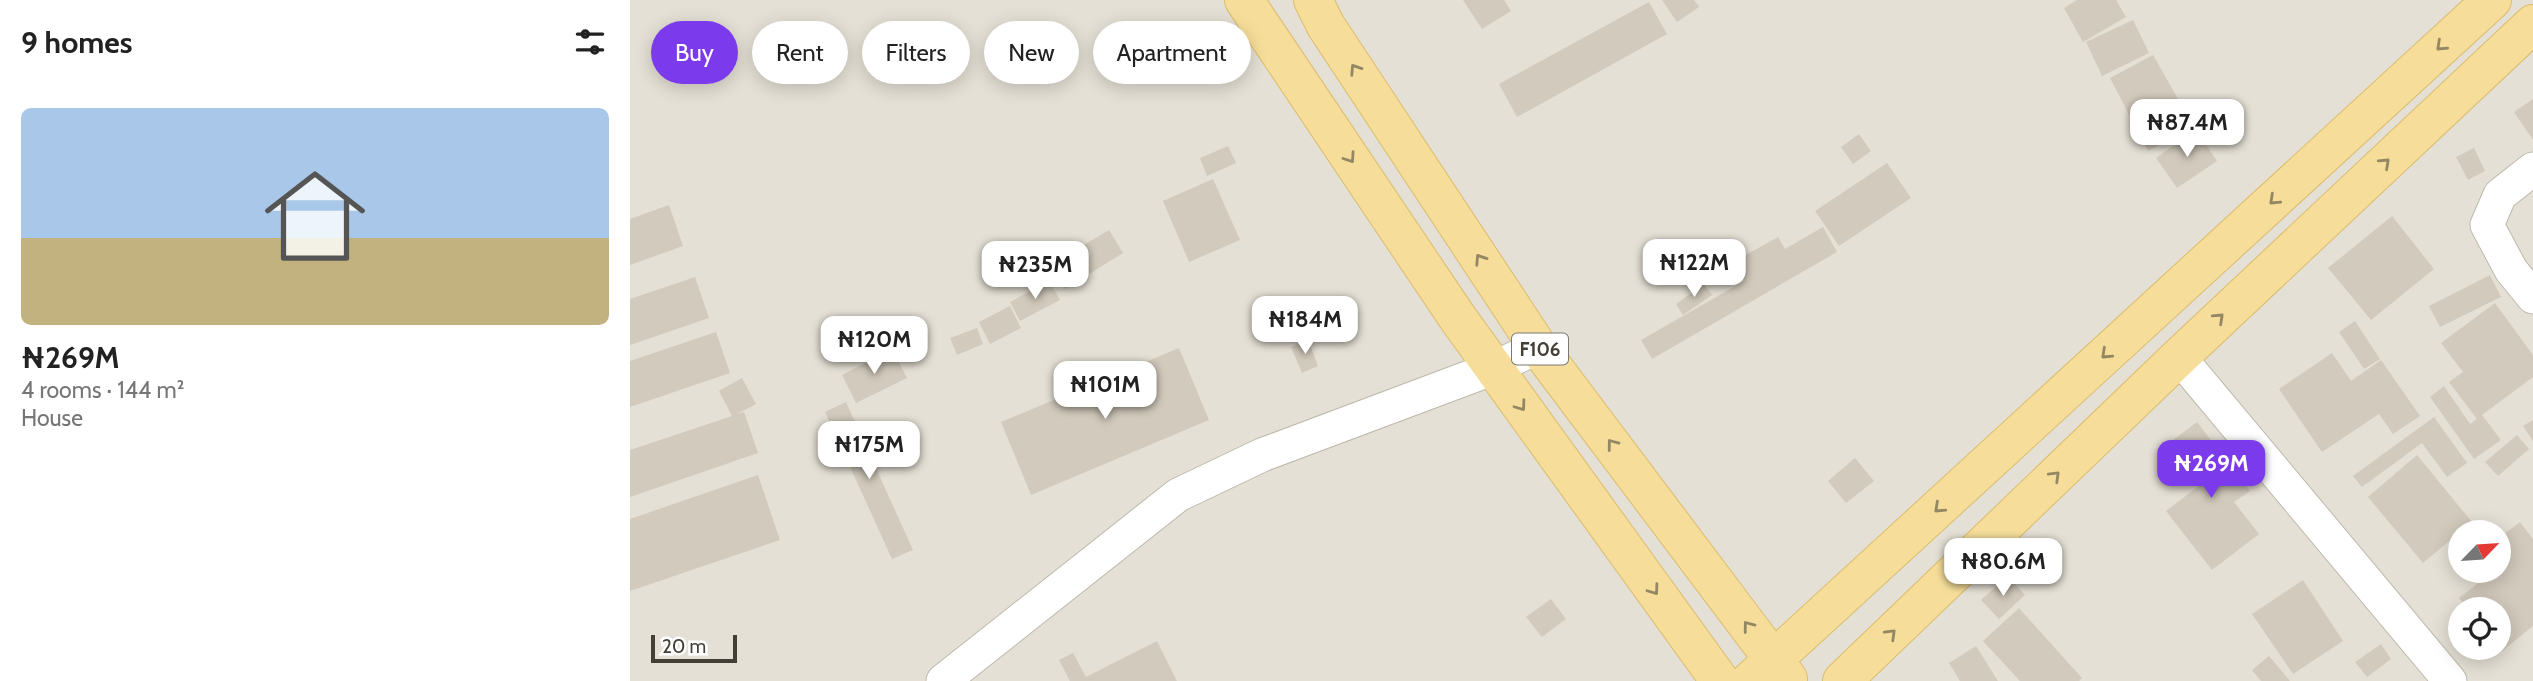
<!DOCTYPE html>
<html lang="en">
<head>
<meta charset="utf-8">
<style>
	:root { --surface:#fff; --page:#f6f6f6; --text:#222; --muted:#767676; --accent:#7c3aed }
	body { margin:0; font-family:Cabin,sans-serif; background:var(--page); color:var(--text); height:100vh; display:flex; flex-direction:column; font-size:26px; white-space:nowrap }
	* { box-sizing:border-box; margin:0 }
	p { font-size:23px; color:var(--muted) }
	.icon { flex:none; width:38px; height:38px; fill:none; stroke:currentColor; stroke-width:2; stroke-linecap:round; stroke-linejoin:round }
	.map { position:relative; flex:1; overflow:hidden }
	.side { display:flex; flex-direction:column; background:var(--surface); width:630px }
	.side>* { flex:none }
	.guide { position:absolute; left:21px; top:21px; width:665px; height:63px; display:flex; gap:14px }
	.needle { width:46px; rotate:65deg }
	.buttons { position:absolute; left:1818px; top:520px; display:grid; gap:14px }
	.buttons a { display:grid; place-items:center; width:63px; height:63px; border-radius:50%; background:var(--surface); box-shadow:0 4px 18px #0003; font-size:35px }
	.scale { position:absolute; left:21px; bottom:18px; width:86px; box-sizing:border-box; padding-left:7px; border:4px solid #443f36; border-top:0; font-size:19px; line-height:24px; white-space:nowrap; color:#443f36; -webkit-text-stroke:5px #fff; paint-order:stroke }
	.price { position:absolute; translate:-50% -60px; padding:0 16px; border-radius:14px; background:#fff; color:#222; font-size:23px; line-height:46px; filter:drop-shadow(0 2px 4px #0008) }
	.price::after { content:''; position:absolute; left:50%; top:42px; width:21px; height:16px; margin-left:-10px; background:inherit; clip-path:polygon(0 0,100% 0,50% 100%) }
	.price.current { background:var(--accent); color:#fff }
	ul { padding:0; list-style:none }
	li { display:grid; align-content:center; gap:14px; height:371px; padding:0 21px }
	li span { display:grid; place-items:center; height:217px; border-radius:10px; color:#555 }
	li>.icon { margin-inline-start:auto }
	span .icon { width:126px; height:126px; fill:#fffc; stroke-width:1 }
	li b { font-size:30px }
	h2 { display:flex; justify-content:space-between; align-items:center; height:84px; padding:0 21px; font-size:30px }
	.chip { padding:0 24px; border-radius:32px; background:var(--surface); box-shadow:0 4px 18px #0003; font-size:24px; line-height:63px }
	.chip.current { background:var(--accent); color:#fff }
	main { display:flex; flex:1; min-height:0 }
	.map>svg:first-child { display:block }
	.residential { fill:#e5e0d5; fill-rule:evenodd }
	.building { fill:#d2cabc }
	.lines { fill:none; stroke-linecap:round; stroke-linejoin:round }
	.minor-casing { stroke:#bfb9ac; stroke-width:35 }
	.major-casing { stroke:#dabc6c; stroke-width:40 }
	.minor { stroke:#fff; stroke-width:33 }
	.major { stroke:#f6de9a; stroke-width:38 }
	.oneway { stroke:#948763 }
	.labels { text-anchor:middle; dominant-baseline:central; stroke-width:6; stroke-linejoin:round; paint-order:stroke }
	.shield { fill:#fff; stroke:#7c7972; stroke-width:2 }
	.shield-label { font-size:19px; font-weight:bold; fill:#443f36 }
</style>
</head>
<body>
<main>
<section class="side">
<h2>9 homes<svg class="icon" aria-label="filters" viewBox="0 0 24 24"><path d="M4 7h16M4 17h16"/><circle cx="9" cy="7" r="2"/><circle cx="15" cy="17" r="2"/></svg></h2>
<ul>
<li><span style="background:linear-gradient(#a9c7e8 60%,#c2b280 0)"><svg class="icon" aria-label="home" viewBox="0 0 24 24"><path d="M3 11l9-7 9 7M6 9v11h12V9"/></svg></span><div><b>₦269M</b><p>4 rooms · 144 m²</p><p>House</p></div></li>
</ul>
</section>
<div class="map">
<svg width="1903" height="681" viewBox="0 0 1903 681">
	<rect width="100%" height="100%" fill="#f2eee6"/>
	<path class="residential" d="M0,0H1903V681H0ZM1830,532H1869V570H1830ZM1830,609H1869V648H1830Z"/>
	<path class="building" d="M833,0H874L881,11L852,29Z
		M1032,0H1064L1069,7L1047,22Z
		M1447,0H1486L1496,17L1453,42L1434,8Z
		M1019,2L1037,34L887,117L869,84Z
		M1503,20L1519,53L1472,76L1456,42Z
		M1523,55L1564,127L1518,151L1480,78Z
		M1903,99V140L1884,112Z
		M1566,130L1587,161L1547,188L1526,158Z
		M1229,134L1241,151L1223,164L1211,147Z
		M598,146L606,163L577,176L570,158Z
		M1844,148L1855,171L1838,180L1826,157Z
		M1257,163L1281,198L1209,246L1185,211Z
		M583,179L610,240L559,262L533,201Z
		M39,205L53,246L0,265V219Z
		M1762,216L1804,269L1741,320L1698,268Z
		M1193,227L1207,252L1022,359L1011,340L1114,281L1103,262L1148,237L1155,249Z
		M479,230L493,253L435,289L420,265Z
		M1860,275L1871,297L1810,327L1799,306Z
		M65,277L79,318L0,345V299Z
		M419,281L430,300L390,321L380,302Z
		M1074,284L1082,295L1053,315L1046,304Z
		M1865,303L1903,355V377L1852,415L1871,440L1844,459L1800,397L1814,386L1840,424L1847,419L1819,382L1833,372L1811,343Z
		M380,306L391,328L360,344L349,322Z
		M1725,321L1750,359L1734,369L1709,332Z
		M347,328L353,344L327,355L320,338Z
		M86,332L100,373L0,407V361Z
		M678,340L688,366L672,373L661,347Z
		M549,348L579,420L401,495L371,422Z
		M262,349L277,378L226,403L212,375Z
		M1702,353L1721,381L1751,360L1790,416L1763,434L1749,414L1692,452L1649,389Z
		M112,378L126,404L107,414L114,412L128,453L0,497V450L102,416L89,391Z
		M216,402L283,550L262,559L195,412Z
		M1804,417L1837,463L1817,477L1792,443L1732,487L1723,476Z
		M1903,420V441L1893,426Z
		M1567,422L1620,491L1604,502L1629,534L1582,570L1536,511L1570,485L1538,444Z
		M1887,435L1899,449L1868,476L1855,462Z
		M1787,455L1842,522L1793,563L1738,497Z
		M1225,458L1244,481L1216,503L1198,481Z
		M128,475L150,540L0,591V519Z
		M1890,522L1903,539V626L1871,652L1869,649V609H1838L1829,598L1865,570H1869V538Z
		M1378,576L1395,595L1369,619L1351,600Z
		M1673,580L1713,641L1663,674L1622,614Z
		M921,599L936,619L912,637L896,617Z
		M1389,608L1452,678L1449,681H1390L1353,641Z
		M527,641L547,681H440L429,660L443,653L456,677Z
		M1751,644L1761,659L1737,677L1725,662Z
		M1346,646L1368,681H1330L1319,663Z
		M1639,656L1660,681H1631L1622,670Z"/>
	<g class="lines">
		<g class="minor-casing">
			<path id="minor" d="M1903,169L1870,195L1857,225L1881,270L1903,297
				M1549,357L1820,681
				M313,681L548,495L632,455L864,368L908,347"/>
		</g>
		<g class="major-casing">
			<path id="major" d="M614,0L827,317L1090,681
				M683,0L696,26L908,347L1158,679
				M1120,681L1862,0
				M1212,681L1549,357L1903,24"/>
		</g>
		<use href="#minor" class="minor"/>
		<use href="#major" class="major"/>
	</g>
	<defs><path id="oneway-chevron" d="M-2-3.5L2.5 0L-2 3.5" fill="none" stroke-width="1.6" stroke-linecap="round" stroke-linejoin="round" transform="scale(1.75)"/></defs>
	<g class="oneway">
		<use href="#oneway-chevron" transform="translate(1811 46) rotate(137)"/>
		<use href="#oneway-chevron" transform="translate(725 69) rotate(-123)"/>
		<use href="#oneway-chevron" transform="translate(720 158) rotate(56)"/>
		<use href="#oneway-chevron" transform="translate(1755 163) rotate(-43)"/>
		<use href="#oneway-chevron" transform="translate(1644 200) rotate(137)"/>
		<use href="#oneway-chevron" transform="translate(850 259) rotate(-123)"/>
		<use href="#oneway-chevron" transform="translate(1589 318) rotate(-43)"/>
		<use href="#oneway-chevron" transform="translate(1476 354) rotate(137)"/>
		<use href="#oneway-chevron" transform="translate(891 406) rotate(54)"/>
		<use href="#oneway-chevron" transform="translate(982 444) rotate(-127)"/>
		<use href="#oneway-chevron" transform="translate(1425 476) rotate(-44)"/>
		<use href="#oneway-chevron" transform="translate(1309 508) rotate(137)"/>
		<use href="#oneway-chevron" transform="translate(1024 590) rotate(54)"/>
		<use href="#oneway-chevron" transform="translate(1118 626) rotate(-127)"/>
		<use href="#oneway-chevron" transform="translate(1261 634) rotate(-44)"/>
	</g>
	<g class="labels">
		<rect class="shield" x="882" y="333.5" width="56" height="31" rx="5"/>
		<g class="shield-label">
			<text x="910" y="349">F106</text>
		</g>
	</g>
</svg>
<div class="buttons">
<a><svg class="needle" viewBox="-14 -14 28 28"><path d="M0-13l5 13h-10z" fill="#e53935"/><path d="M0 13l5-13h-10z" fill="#767676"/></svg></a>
<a><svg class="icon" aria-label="locate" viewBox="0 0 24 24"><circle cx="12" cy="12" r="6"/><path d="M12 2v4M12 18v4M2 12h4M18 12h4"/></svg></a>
</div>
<div class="scale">20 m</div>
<b class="price" style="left:1557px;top:159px">₦87.4M</b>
<b class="price" style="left:1064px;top:299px">₦122M</b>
<b class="price" style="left:405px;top:301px">₦235M</b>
<b class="price" style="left:675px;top:356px">₦184M</b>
<b class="price" style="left:244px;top:376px">₦120M</b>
<b class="price" style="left:475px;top:421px">₦101M</b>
<b class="price" style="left:239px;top:481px">₦175M</b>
<b class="price current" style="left:1581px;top:500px">₦269M</b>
<b class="price" style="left:1373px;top:598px">₦80.6M</b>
<div class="guide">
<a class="chip current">Buy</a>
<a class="chip">Rent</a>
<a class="chip">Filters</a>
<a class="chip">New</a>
<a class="chip">Apartment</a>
</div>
</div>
</main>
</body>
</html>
